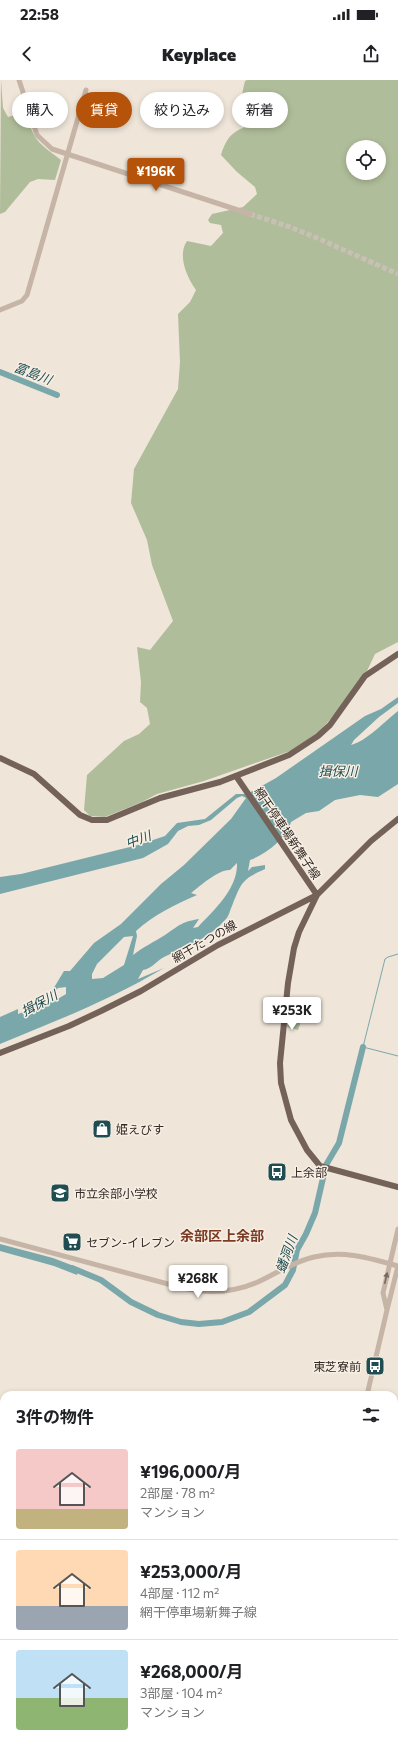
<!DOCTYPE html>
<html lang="ja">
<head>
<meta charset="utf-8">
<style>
	:root { --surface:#fff; --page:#f2f2f2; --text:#202124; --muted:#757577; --line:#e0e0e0; --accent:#b45309 }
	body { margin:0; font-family:Commissioner,"Noto Sans JP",sans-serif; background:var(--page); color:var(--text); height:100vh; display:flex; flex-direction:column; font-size:15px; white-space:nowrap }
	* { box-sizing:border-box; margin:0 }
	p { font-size:13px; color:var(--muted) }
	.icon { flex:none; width:22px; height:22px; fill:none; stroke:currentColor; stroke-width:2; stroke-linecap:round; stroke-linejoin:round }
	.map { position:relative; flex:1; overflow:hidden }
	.side { position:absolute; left:0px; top:1311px; width:398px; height:356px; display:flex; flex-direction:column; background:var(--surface); border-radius:12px 12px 0 0; box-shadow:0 2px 6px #0003 }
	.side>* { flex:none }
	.top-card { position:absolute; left:12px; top:12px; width:374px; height:36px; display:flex; gap:8px }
	.fabs { position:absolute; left:346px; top:60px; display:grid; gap:8px }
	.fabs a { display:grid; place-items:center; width:40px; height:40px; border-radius:50%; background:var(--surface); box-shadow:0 2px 6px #0003; font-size:20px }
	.price { position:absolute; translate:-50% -34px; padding:0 9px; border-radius:4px; background:#fff; color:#222; font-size:13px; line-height:26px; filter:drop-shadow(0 1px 2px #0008) }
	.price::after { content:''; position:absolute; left:50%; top:24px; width:12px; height:9px; margin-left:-6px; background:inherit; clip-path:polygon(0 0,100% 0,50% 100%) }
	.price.selected { background:var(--accent); color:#fff }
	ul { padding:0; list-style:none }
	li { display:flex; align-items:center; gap:12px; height:100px; padding:0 16px }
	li+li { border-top:1px solid var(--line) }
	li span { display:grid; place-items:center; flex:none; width:112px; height:80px; border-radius:4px; color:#555 }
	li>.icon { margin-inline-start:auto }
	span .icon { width:48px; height:48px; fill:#fffc; stroke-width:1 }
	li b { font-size:17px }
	h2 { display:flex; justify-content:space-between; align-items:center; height:48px; padding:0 16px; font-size:17px }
	.chip { padding:0 14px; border-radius:18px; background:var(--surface); box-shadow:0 2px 6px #0003; font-size:14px; line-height:36px }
	.chip.selected { background:var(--accent); color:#fff }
	.status { display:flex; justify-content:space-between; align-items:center; height:28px; padding:0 20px; background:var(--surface); direction:ltr }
	.status svg { height:11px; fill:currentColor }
	header { display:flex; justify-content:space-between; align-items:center; height:52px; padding:0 16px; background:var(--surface); font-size:18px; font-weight:800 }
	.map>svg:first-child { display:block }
	.green { fill:#b0bd9a; fill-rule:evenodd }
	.water { fill:#7aa7aa; fill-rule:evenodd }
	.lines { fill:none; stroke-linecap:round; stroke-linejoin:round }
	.stream { stroke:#7aa7aa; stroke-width:1 }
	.river { stroke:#7aa7aa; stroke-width:6 }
	.minor-tunnel { stroke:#c9c0b5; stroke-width:5; stroke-dasharray:5 2.5; stroke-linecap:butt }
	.minor { stroke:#c6b5a6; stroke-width:5 }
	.major { stroke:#746258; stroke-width:6 }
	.oneway { fill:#756960 }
	.labels { text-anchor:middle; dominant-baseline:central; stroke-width:3; stroke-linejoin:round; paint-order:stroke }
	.street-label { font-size:12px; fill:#332a26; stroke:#f7efe4 }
	.poi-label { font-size:12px; fill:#332a26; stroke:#f7efe4; text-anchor:start }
	.water-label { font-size:13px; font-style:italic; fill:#1f4d51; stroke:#f7efe4 }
	.quarter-label { font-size:14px; font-weight:bold; fill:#7c3b25; stroke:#f7efe4 }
</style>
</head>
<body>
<div class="status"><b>22:58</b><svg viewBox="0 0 49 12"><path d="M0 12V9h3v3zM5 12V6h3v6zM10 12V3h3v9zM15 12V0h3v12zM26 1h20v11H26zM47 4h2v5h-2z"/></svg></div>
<header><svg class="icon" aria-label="back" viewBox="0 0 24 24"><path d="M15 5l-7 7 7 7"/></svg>Keyplace<svg class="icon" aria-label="share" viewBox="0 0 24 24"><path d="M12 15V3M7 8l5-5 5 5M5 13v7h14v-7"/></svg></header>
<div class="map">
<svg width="398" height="1667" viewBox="0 0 398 1667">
	<rect width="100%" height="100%" fill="#efe5d9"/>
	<path class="green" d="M1,0L3,28L8,37L26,32C34,62 38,62 61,80L55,100L38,99L30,102L5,132L0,134Z
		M247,0H398V562L375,574L367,591L342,626L319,652L290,671L204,701L157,714L142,722L105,737L90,736L84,730L87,695L124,661L139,654L150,644L147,628L140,622L141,602L137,567L150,570L173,541L152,485L147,460L131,423L134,389L178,309L180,282L178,234L190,222L196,210C187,198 177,175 187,161L211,166L223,153L221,145L210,143L208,140L212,134L243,127L257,114L255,107L237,92L221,75C228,53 234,52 253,43C241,27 240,20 245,1ZM353,67H379V93H353Z
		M289,925L305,930L298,950L287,947Z"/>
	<path class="water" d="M398,617V623L379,637L354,660L351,665C367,661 385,641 398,631V704L378,717L360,715L335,720L319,731L306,733L291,742C286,759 266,774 250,780L248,791L252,787L265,785V789C242,799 241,803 232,826C230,830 229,836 226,839C209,858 188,866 166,876C158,879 152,889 143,890L138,899L164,888C112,919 56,941 0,964V937L18,929V934L56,920L66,914V907L58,908L52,914V911L64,891H70L94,863L121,844L161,804L184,785L231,739L246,718L242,716L237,718L211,740L199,745L188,746L178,751L168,764L143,778L0,814V797L21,794L138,765L165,756L177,743L205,739L236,714H247L276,698L365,636L381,629ZM237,783C238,809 214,830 198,847L193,848L199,839C181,842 180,845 165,855C154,862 143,867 133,875L137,856L136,851C153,835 176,824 197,815L191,813C200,806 219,789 230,790ZM133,856L124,885L103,898L92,899V894L97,884L124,857Z
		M0,1164L53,1178L79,1188L77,1195L54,1186L0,1171Z"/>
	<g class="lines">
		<path class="stream" d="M398,874L388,877L385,879L363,967L398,976
			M394,1640L398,1642
			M170,1667L171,1663"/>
		<path class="river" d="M0,292L57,315
			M72,1188L101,1200L131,1222L158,1235L181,1242L199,1244L222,1242L249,1232L285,1205L293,1190L297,1170L306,1154L315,1133L326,1085L339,1063L363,967"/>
		<path class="minor-tunnel" d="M250,134L290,147L317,158L398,194"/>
		<path class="minor" d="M19,0L37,55L52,69L250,134
			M0,230L22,221L27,215L86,10
			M0,1159L183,1208C210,1214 239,1212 264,1199C280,1191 296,1181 314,1177C344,1170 369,1178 398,1186
			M387,1230L398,1186
			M367,1315L387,1230L383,1213L398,1149
			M394,1526L398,1527
			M0,1568L4,1569
			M108,1667L109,1663
			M123,1667L124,1663
			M224,1667L226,1663"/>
		<path class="major" d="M0,678L34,694L80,735L92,740H107L160,718L220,702L289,675L318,656L330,645L365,596L398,574
			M236,696L317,815
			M317,815L299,852L294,868L288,903L280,983L281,1003L291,1040L307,1070L320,1086L398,1107
			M0,973L69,946L101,931L141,911L218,865L317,815L371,761L398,739"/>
	</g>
	<defs><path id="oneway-solid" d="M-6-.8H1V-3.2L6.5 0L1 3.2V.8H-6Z"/></defs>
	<use class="oneway" href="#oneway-solid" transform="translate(386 1198) rotate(-77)"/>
	<defs>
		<g id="shop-square" transform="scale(1)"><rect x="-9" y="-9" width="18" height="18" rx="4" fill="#1f4d51" stroke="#f7efe4"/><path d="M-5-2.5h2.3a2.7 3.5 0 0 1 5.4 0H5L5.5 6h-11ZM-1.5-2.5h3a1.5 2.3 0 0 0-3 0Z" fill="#fff"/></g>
		<g id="bus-square" transform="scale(1)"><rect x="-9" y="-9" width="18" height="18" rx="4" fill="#1f4d51" stroke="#f7efe4"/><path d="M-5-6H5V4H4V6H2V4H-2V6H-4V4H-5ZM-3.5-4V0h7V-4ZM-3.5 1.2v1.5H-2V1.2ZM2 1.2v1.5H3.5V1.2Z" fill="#fff"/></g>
		<g id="school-square" transform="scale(1)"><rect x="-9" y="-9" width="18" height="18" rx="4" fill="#1f4d51" stroke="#f7efe4"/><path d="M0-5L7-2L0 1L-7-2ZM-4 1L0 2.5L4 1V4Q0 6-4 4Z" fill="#fff"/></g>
		<g id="supermarket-square" transform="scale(1)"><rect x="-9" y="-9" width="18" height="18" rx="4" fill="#1f4d51" stroke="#f7efe4"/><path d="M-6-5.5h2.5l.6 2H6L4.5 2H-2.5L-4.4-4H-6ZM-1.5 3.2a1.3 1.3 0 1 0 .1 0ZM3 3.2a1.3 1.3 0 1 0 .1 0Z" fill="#fff"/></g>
	</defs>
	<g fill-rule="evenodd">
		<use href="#shop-square" x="102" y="1049"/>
		<use href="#bus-square" x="277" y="1092"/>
		<use href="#school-square" x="60" y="1113"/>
		<use href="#supermarket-square" x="72" y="1162"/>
		<use href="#bus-square" x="375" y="1286"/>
	</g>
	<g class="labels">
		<g class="street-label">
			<text transform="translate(288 753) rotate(56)">網干停車場新舞子線</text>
			<text transform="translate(204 861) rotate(-30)">網干たつの線</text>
		</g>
		<g class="poi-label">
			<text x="116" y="1049">姫えびす</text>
			<text x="291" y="1092">上余部</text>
			<text x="74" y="1113">市立余部小学校</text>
			<text x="86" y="1162">セブン-イレブン</text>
			<text x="361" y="1286" text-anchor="end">東芝寮前</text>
		</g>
		<g class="water-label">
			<text transform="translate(33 293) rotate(21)">富島川</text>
			<text x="338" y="691">揖保川</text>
			<text transform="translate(138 759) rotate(-20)">中川</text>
			<text transform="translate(39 923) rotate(-28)">揖保川</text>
			<text transform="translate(286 1174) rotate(-70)">蟠洞川</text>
		</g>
		<g class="quarter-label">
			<text x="222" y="1155">余部区上余部</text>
		</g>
	</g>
</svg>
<div class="fabs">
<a><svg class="icon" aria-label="locate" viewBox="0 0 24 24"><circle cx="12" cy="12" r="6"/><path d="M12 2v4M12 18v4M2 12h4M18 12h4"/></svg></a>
</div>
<b class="price selected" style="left:156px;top:112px">¥196K</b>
<b class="price" style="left:292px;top:951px">¥253K</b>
<b class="price" style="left:198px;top:1219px">¥268K</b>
<div class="top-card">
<a class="chip">購入</a>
<a class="chip selected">賃貸</a>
<a class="chip">絞り込み</a>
<a class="chip">新着</a>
</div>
<section class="side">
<h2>3件の物件<svg class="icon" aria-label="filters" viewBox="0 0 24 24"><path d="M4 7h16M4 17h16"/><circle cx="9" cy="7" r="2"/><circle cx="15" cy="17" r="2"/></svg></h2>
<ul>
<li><span style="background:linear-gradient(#f6c9c9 75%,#c2b280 0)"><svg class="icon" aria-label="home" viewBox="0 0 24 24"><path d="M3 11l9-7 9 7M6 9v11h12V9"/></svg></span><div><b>¥196,000/月</b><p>2部屋 · 78 m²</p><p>マンション</p></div></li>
<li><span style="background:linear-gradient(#ffd9b3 70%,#9aa5b1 0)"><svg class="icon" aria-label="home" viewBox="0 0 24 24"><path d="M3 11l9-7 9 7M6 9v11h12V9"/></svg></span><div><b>¥253,000/月</b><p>4部屋 · 112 m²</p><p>網干停車場新舞子線</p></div></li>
<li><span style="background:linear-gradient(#bfe0f5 60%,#8fb573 0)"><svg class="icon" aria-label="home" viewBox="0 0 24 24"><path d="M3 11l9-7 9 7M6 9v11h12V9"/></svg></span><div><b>¥268,000/月</b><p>3部屋 · 104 m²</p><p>マンション</p></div></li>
</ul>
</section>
</div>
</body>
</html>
